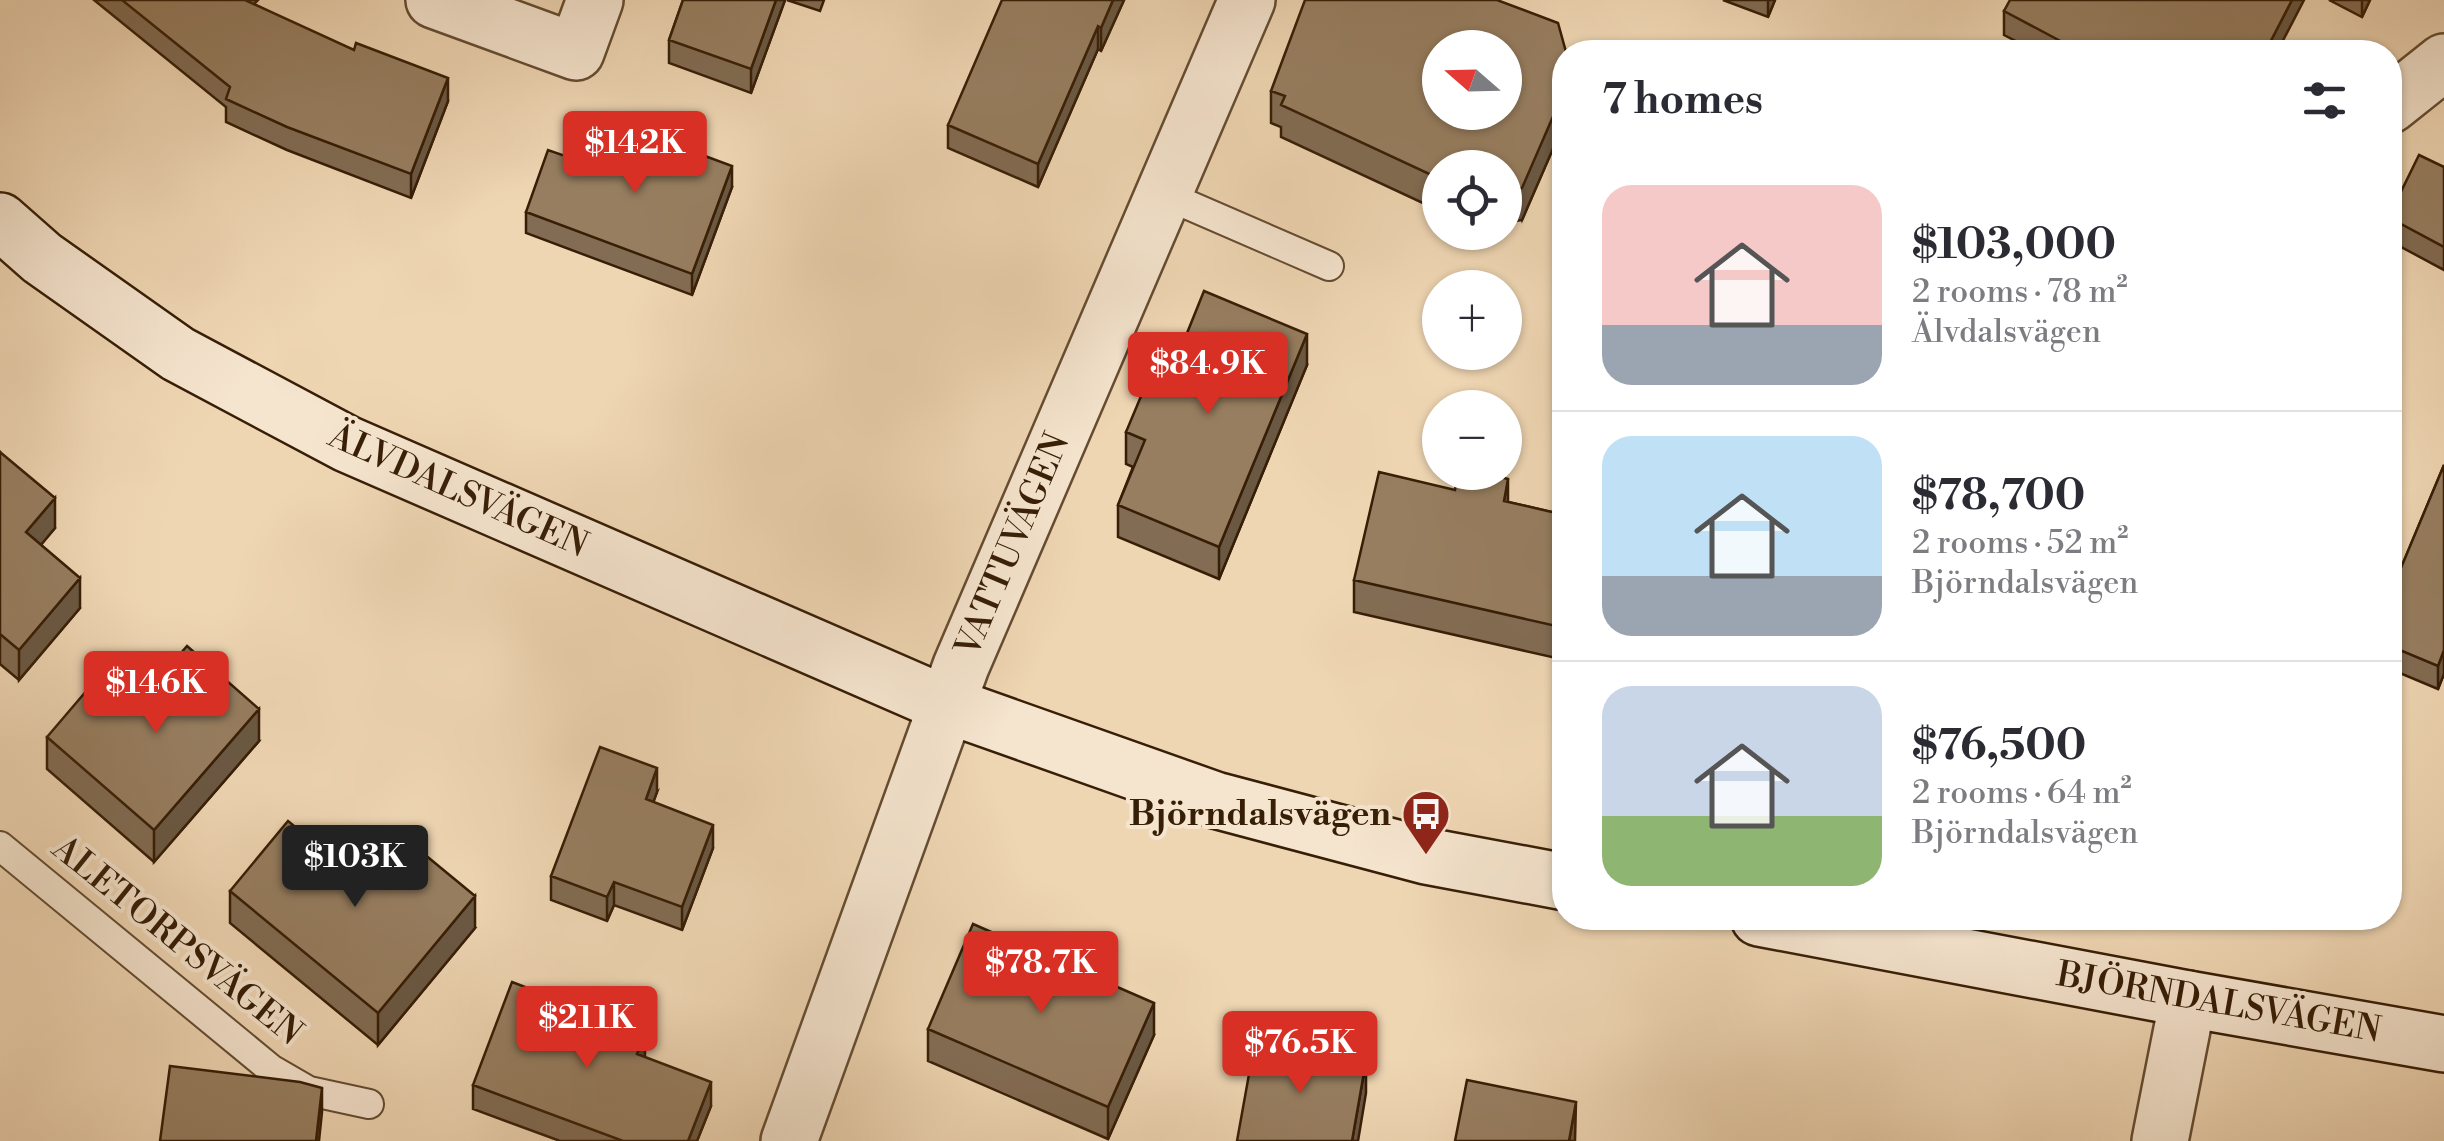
<!DOCTYPE html>
<html lang="en">
<head>
<meta charset="utf-8">
<style>
	:root { --surface:#fff; --page:#f7f7f7; --text:#2b2b33; --muted:#7c7c81; --line:#e1e1e2; --accent:#d93025 }
	body { margin:0; font-family:"Libre Bodoni",serif; background:var(--page); color:var(--text); height:100vh; display:flex; flex-direction:column; font-size:38px; white-space:nowrap }
	* { box-sizing:border-box; margin:0 }
	p { font-size:32px; color:var(--muted) }
	.icon { flex:none; width:55px; height:55px; fill:none; stroke:currentColor; stroke-width:2; stroke-linecap:round; stroke-linejoin:round }
	.map { position:relative; flex:1; overflow:hidden }
	.details { position:absolute; left:1552px; top:40px; width:850px; height:890px; display:flex; flex-direction:column; background:var(--surface); border-radius:40px; box-shadow:0 2px 8px #0004 }
	.details>* { flex:none }
	.needle { width:65px; rotate:290deg }
	.fabs { position:absolute; left:1422px; top:30px; display:grid; gap:20px }
	.fabs a { display:grid; place-items:center; width:100px; height:100px; border-radius:50%; background:var(--surface); box-shadow:0 2px 8px #0004; font-size:50px }
	.price { position:absolute; translate:-50% -85px; padding:0 22px; border-radius:10px; background:var(--accent); color:#fff; font-size:32px; line-height:65px; filter:drop-shadow(0 2px 5px #0008) }
	.price::after { content:''; position:absolute; left:50%; top:60px; width:30px; height:22px; margin-left:-15px; background:inherit; clip-path:polygon(0 0,100% 0,50% 100%) }
	.price.active { background:#222; color:#fff }
	ul { padding:0; list-style:none }
	li { display:flex; align-items:center; gap:30px; height:250px; padding:0 50px }
	li+li { border-top:2px solid var(--line) }
	li span { display:grid; place-items:center; flex:none; width:280px; height:200px; border-radius:30px; color:#555 }
	li>.icon { margin-inline-start:auto }
	span .icon { width:120px; height:120px; fill:#fffc; stroke-width:1 }
	li b { font-size:42px }
	h2 { display:flex; justify-content:space-between; align-items:center; height:120px; padding:0 50px; font-size:42px }
	.map>svg:first-child { display:block }
	.lines { fill:none; stroke-linecap:round; stroke-linejoin:round }
	.lane-casing { stroke:#654c31; stroke-width:32 }
	.street-casing { stroke:#654c31; stroke-width:60 }
	.secondary-casing { stroke:#371e06; stroke-width:60 }
	.lane { stroke:#f5e4ce; stroke-width:28 }
	.street { stroke:#f5e4ce; stroke-width:55 }
	.secondary { stroke:#f5e4ce; stroke-width:55 }
	.wall { fill:#826c53; stroke:#371e06; stroke-width:2.5 }
	.shaded-wall { fill:#6a5843; stroke:#371e06; stroke-width:2.5 }
	.building { fill:#977e60; stroke:#371e06; stroke-width:2.5; fill-rule:evenodd }
	.labels { text-anchor:middle; dominant-baseline:central; stroke-width:8; stroke-linejoin:round; paint-order:stroke }
	.street-label { font-size:35px; fill:#371e06; stroke:#f5e4ce }
	.poi-label { font-size:35px; font-weight:bold; fill:#371e06; stroke:#f5e4ce; text-anchor:end }
</style>
</head>
<body>
<div class="map">
<svg width="2444" height="1141" viewBox="0 0 2444 1141">
	<rect width="100%" height="100%" fill="#efd6b3"/>
	<filter id="stains"><feTurbulence type="fractalNoise" baseFrequency=".002" numOctaves="4"/><feColorMatrix values="0 0 0 0 .2 0 0 0 0 .09 0 0 0 0 .02 0 0 0 .5 -.17"/></filter>
	<radialGradient id="worn" r=".72"><stop offset=".6" stop-color="#630" stop-opacity="0"/><stop offset="1" stop-color="#630" stop-opacity=".3"/></radialGradient>
	<g class="lines">
		<g class="lane-casing">
			<path id="lane" d="M1163,194L1329,266
				M0,846L271,1069L309,1091L369,1104"/>
		</g>
		<g class="street-casing">
			<path id="street" d="M434,0L576,52L595,0
				M2390,105L2444,62
				M789,1141L961,666L1247,0
				M2160,1141L2188,999"/>
		</g>
		<g class="secondary-casing">
			<path id="secondary" d="M0,221L42,258L178,354L347,444L947,705L1215,800L1426,856L1565,882
				M1759,918L2188,999L2444,1044"/>
		</g>
		<use href="#lane" class="lane"/>
		<use href="#street" class="street"/>
		<use href="#secondary" class="secondary"/>
	</g>
	<path class="wall" d="M94,0H258L254,4L448,101L411,198L287,150L226,122V107Z
		M683,0H785L751,93L669,63V40Z
		M787,0H824L820,11Z
		M1035,0H1124L1101,51L1098,49L1038,187L948,148V125Z
		M1723,0H1775L1768,17Z
		M2329,0H2370L2362,17Z
		M2004,11L2277,52H2037L2004,35Z
		M1565,52V121L1522,220L1505,168H1440V211L1281,137V127L1271,123V91Z
		M591,165L732,187L692,295L526,233V212Z
		M2444,167V270L2390,241V214Z
		M1565,334V391L1556,388V356Z
		M1177,358L1307,365L1219,579L1118,537V505L1133,467L1126,464V432Z
		M0,452L55,528L40,545L80,608L19,680L0,664Z
		M2444,465V674L2438,689L2390,669V586L2393,587Z
		M1508,502L1565,515V660L1354,612V580Z
		M47,737L259,741L154,862L47,769Z
		M657,792L653,802L713,848L682,930L614,905L607,921L551,900V876Z
		M230,891L475,928L378,1045L230,923Z
		M928,1029L1154,1035L1108,1139L928,1061Z
		M644,1057L711,1106L697,1141H560L473,1109V1085Z"/>
	<path class="shaded-wall" d="M776,0H785L751,93V69Z
		M1113,0H1124L1101,51V28Z
		M1768,0H1775L1768,17Z
		M2292,0H2304L2277,52H2265Z
		M2362,0H2370L2362,17Z
		M1098,26V49L1038,187V164Z
		M448,78V101L411,198V174Z
		M1565,89V121L1522,220L1505,223V191Z
		M732,166V187L692,295V274Z
		M1307,334V365L1219,579V547Z
		M1508,479V511L1504,501Z
		M55,498V528L26,563V532Z
		M80,578V608L19,680V650Z
		M2444,650V674L2438,689V666Z
		M259,709V741L154,862V830Z
		M657,768V792L646,823V799Z
		M713,825V848L682,930V907Z
		M614,882V905L607,921V897Z
		M475,896V928L378,1045V1013Z
		M1154,1003V1035L1108,1139V1107Z
		M645,1033V1056L637,1078V1054Z
		M1366,1061V1093L1358,1141H1352Z
		M711,1082V1106L697,1141H688Z
		M322,1088V1112L319,1141H316Z
		M1576,1102L1575,1141H1569Z"/>
	<path class="building" d="M122,0H245L354,50L356,43L448,78L411,174L287,127L226,99L230,87Z
		M683,0H776L751,69L669,40Z
		M1002,0H1113L1101,28L1098,26L1038,164L948,125Z
		M1305,0H1497L1558,23L1566,52L1565,89L1522,188L1505,191V168H1440V179L1281,105L1285,96L1271,91ZM1440,48H1505V112H1440Z
		M2010,0H2292L2265,52H2081L2004,11Z
		M608,120L732,166L692,274L526,212L548,150L591,165Z
		M2419,155L2444,167V247L2390,218V214Z
		M1204,291L1307,334L1219,547L1118,505L1145,440L1126,432L1160,351L1177,358Z
		M1565,334V360L1556,356Z
		M0,452L55,498L26,532L80,578L19,650L0,634Z
		M2444,465V650L2438,666L2390,646V586L2393,587Z
		M1379,472L1455,490L1458,472H1481L1508,479L1504,501L1565,515V628L1354,580Z
		M187,646L259,709L154,830L47,737L94,682L130,712Z
		M600,747L657,768L646,799L713,825L682,907L614,882L607,897L551,876Z
		M288,821L362,882L401,835L475,896L378,1013L230,891Z
		M973,924L1154,1003L1108,1107L928,1029Z
		M512,982L645,1033L637,1054L711,1082L688,1141H623L473,1085Z
		M1255,1041L1366,1061L1352,1141H1237Z
		M170,1066L300,1082L322,1088L316,1141H160Z
		M1467,1080L1576,1102L1569,1141H1455Z"/>
	<defs>
		<g id="bus-pin" transform="scale(2.5)"><path d="M0 17L-7.5 6A9.5 9.5 0 1 1 7.5 6Z" fill="#8f2418" stroke="#f5e4ce"/><path d="M-5-6H5V4H4V6H2V4H-2V6H-4V4H-5ZM-3.5-4V0h7V-4ZM-3.5 1.2v1.5H-2V1.2ZM2 1.2v1.5H3.5V1.2Z" fill="#fff"/></g>
	</defs>
	<g fill-rule="evenodd">
		<use href="#bus-pin" x="1426" y="814"/>
	</g>
	<g class="labels">
		<g class="street-label">
			<text transform="translate(458 491) rotate(24)">ÄLVDALSVÄGEN</text>
			<text transform="translate(1013 545) rotate(-67)">VATTUVÄGEN</text>
			<text transform="translate(177 941) rotate(39)">ALETORPSVÄGEN</text>
			<text transform="translate(2219 1003) rotate(10)">BJÖRNDALSVÄGEN</text>
		</g>
		<g class="poi-label">
			<text x="1391" y="814">Björndalsvägen</text>
		</g>
	</g>
	<rect width="100%" height="100%" filter="url(#stains)"/>
	<rect width="100%" height="100%" fill="url(#worn)"/>
</svg>
<div class="fabs">
<a><svg class="needle" viewBox="-14 -14 28 28"><path d="M0-13l5 13h-10z" fill="#e53935"/><path d="M0 13l5-13h-10z" fill="#7c7c81"/></svg></a>
<a><svg class="icon" aria-label="locate" viewBox="0 0 24 24"><circle cx="12" cy="12" r="6"/><path d="M12 2v4M12 18v4M2 12h4M18 12h4"/></svg></a>
<a>+</a>
<a>−</a>
</div>
<b class="price" style="left:635px;top:196px">$142K</b>
<b class="price" style="left:1208px;top:417px">$84.9K</b>
<b class="price" style="left:156px;top:736px">$146K</b>
<b class="price active" style="left:355px;top:910px">$103K</b>
<b class="price" style="left:1041px;top:1016px">$78.7K</b>
<b class="price" style="left:587px;top:1071px">$211K</b>
<b class="price" style="left:1300px;top:1096px">$76.5K</b>
<section class="details">
<h2>7 homes<svg class="icon" aria-label="filters" viewBox="0 0 24 24"><path d="M4 7h16M4 17h16"/><circle cx="9" cy="7" r="2"/><circle cx="15" cy="17" r="2"/></svg></h2>
<ul>
<li><span style="background:linear-gradient(#f6c9c9 70%,#9aa5b1 0)"><svg class="icon" aria-label="home" viewBox="0 0 24 24"><path d="M3 11l9-7 9 7M6 9v11h12V9"/></svg></span><div><b>$103,000</b><p>2 rooms · 78 m²</p><p>Älvdalsvägen</p></div></li>
<li><span style="background:linear-gradient(#bfe0f5 70%,#9aa5b1 0)"><svg class="icon" aria-label="home" viewBox="0 0 24 24"><path d="M3 11l9-7 9 7M6 9v11h12V9"/></svg></span><div><b>$78,700</b><p>2 rooms · 52 m²</p><p>Björndalsvägen</p></div></li>
<li><span style="background:linear-gradient(#c9d6e8 65%,#8fb573 0)"><svg class="icon" aria-label="home" viewBox="0 0 24 24"><path d="M3 11l9-7 9 7M6 9v11h12V9"/></svg></span><div><b>$76,500</b><p>2 rooms · 64 m²</p><p>Björndalsvägen</p></div></li>
</ul>
</section>
</div>
</body>
</html>
